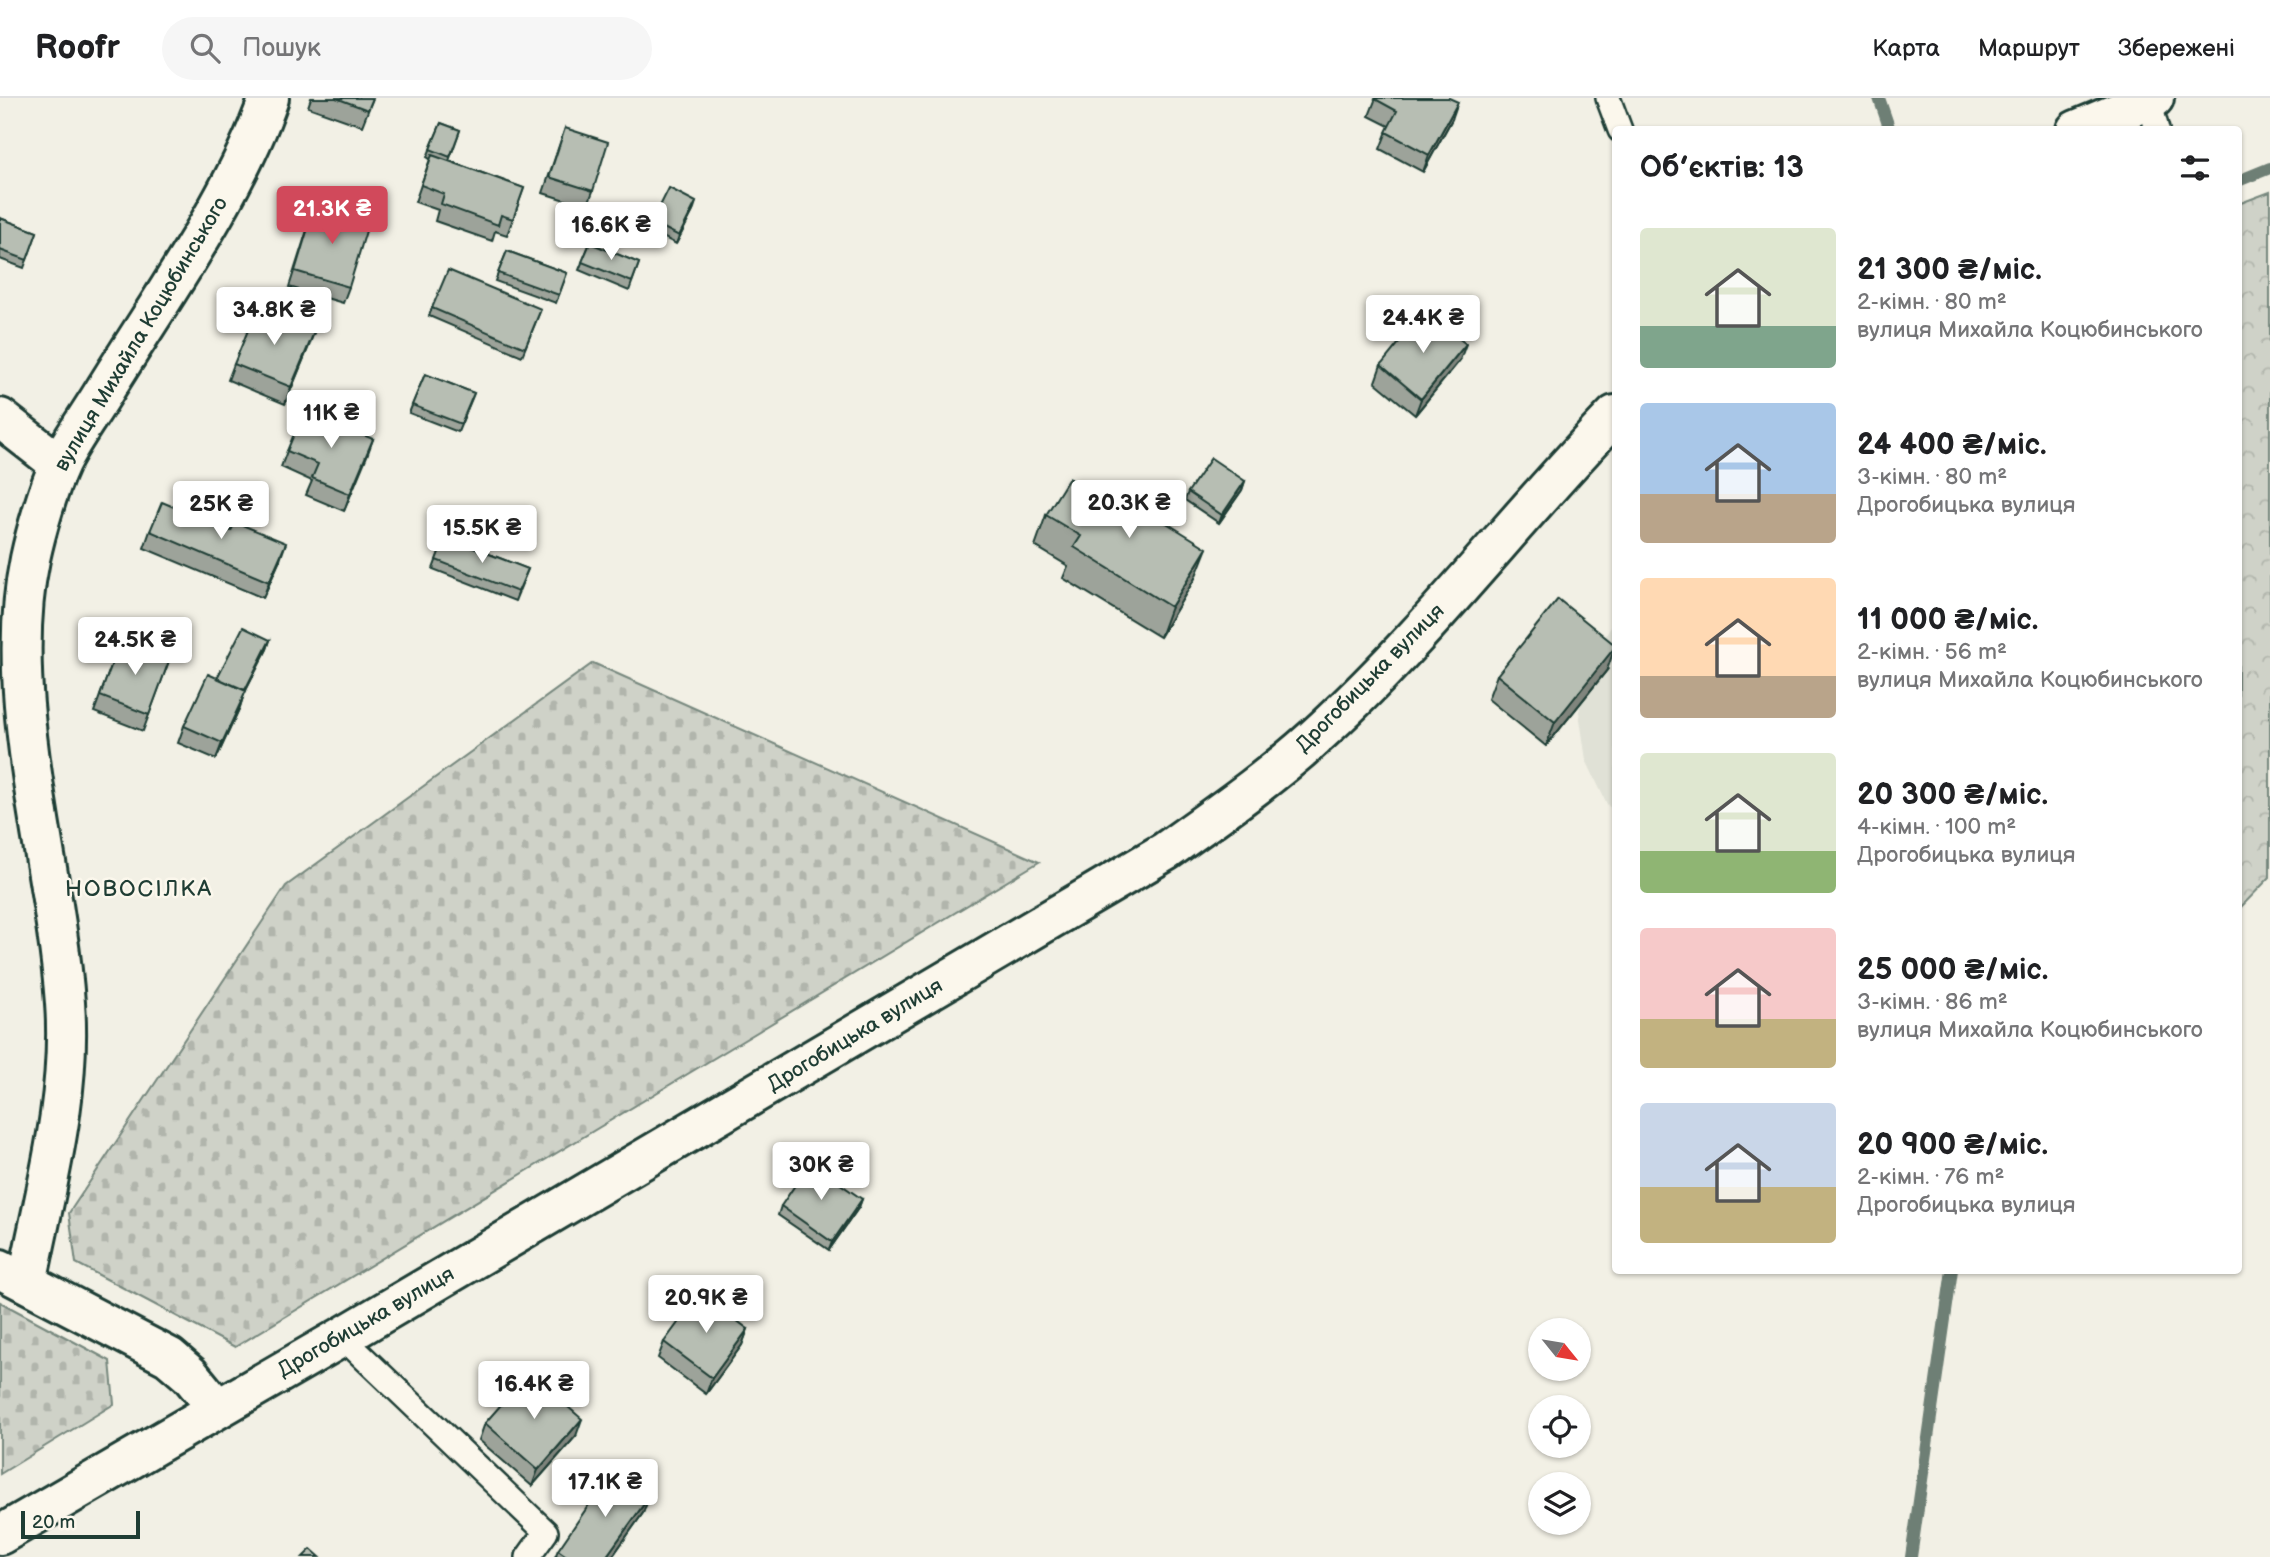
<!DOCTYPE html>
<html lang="uk">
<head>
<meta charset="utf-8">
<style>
	:root { --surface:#fff; --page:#f6f6f6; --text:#202124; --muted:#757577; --line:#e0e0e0; --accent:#d1495b }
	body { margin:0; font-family:"Balsamiq Sans",sans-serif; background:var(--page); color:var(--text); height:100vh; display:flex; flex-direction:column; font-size:26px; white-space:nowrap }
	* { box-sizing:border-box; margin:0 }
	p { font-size:23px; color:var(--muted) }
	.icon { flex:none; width:38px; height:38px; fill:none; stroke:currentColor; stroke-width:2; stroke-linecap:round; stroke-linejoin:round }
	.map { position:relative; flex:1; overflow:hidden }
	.sheet { position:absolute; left:1612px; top:28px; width:630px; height:1148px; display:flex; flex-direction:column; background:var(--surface); border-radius:7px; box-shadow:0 2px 5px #0004 }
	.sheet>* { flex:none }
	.needle { width:46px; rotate:120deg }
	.controls { position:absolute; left:1528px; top:1220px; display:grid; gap:14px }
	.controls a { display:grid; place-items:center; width:63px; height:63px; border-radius:50%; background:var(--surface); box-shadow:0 2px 5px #0004; font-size:35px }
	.scale { position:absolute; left:21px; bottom:18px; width:119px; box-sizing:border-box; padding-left:7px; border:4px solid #1f3d34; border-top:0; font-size:19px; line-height:24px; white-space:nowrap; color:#1f3d34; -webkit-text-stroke:5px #fbf7ec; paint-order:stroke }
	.price { position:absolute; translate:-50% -60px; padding:0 16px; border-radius:7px; background:#fff; color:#222; font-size:23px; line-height:46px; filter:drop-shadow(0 2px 4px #0008) }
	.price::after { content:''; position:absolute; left:50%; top:42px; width:21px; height:16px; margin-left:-10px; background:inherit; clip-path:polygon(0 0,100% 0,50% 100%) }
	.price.active { background:var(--accent); color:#fff }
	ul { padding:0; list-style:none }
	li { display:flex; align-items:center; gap:21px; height:175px; padding:0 28px }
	li span { display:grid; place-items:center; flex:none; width:196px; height:140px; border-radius:7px; color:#555 }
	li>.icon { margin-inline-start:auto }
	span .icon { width:84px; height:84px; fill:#fffc; stroke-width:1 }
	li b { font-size:30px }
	h2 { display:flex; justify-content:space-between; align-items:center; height:84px; padding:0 28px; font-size:30px }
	header { display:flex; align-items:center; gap:42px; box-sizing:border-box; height:98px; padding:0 35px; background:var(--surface); border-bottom:2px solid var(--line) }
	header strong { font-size:33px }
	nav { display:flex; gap:38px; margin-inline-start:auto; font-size:24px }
	.search { width:490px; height:63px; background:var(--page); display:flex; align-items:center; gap:18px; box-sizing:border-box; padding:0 24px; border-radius:38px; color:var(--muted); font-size:26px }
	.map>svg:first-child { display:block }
	.built { fill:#e0e1d6 }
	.cemetery { fill:url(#cemetery-stones); stroke:#77887e; stroke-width:2 }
	.park { fill:url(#park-crowns); stroke:#77887e; stroke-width:2 }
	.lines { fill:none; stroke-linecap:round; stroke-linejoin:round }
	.stream { stroke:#6e7f75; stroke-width:12 }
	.lane-casing { stroke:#1f3d34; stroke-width:28 }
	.street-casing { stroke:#1f3d34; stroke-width:44 }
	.secondary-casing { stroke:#1f3d34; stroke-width:44 }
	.lane { stroke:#fbf7ec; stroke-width:23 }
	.street { stroke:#fbf7ec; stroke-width:38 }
	.secondary { stroke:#fbf7ec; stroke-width:38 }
	.wall { fill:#9da39a; stroke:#1f3d34; stroke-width:2 }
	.shaded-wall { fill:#80857d; stroke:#1f3d34; stroke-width:2 }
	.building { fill:#b7beb3; stroke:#1f3d34; stroke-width:2 }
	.labels { text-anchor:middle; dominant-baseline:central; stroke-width:5; stroke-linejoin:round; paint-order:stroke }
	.street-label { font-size:21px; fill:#1f3d34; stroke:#fbf7ec }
	.neighbourhood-label { font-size:23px; letter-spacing:2px; fill:#1f3d34; stroke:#fbf7ec }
</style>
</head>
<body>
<header>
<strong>Roofr</strong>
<div class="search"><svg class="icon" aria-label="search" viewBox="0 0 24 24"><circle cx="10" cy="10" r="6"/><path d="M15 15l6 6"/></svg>Пошук</div>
<nav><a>Карта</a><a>Маршрут</a><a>Збережені</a></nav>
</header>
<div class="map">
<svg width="2270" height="1459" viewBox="0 0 2270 1459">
	<defs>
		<pattern id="cemetery-stones" width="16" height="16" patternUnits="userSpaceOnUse" patternTransform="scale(1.75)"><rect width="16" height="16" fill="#cfd2c8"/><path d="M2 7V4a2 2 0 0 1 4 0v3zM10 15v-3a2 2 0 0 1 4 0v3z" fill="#b1b5ac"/></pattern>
		<pattern id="park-crowns" width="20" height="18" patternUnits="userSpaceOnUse" patternTransform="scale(1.75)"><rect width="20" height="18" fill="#cfd2c8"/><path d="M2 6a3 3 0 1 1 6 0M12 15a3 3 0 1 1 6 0" fill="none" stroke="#b1b5ac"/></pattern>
	</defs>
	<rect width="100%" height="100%" fill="#f2f0e5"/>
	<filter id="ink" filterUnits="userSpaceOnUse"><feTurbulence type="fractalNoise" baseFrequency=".0143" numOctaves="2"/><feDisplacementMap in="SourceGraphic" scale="14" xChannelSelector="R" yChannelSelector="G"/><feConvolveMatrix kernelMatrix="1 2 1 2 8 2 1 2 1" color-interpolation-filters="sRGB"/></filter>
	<g filter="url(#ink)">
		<path class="built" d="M1615,522V715L1607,706L1586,662L1579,614L1589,566Z"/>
		<path class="cemetery" d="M593,565L1039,764L235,1249L76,1165L69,1115L286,788Z
			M0,1204L110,1263L114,1306L0,1376Z"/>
		<path class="park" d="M2270,94V779L2238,812V106Z"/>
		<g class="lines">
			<path class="stream" d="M1879,0L1890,32
				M2238,83L2270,70
				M1911,1459L1952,1172"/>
			<g class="lane-casing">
				<path id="lane" d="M1608,0L1620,32
					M2149,2L2157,32
					M342,1239L546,1434L528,1459"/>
			</g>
			<g class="street-casing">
				<path id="street" d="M0,320L59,366
					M0,1171L169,1259L190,1277L217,1310
					M27,1185C45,1093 72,999 65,905C55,765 1,599 30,461C36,433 48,391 60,365C72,341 89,318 103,295C158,205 235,99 269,0"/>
			</g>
			<g class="secondary-casing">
				<path id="secondary" d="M2076,32L2154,0
					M0,1437L342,1239L1166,753C1221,714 1277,675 1326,629C1430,533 1517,418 1615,317"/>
			</g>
			<use href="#lane" class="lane"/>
			<use href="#street" class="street"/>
			<use href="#secondary" class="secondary"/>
		</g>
		<path class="wall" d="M311,0H373L362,28L308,9Z
			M1376,0L1452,21L1423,74L1380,51L1389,28L1369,18Z
			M441,25L460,32L449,63L524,90L507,137L495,133L492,143L435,123L438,112L415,104L430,61L427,59Z
			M565,30L593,93L587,109L543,95Z
			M315,107L349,189L343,205L289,189Z
			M693,113L676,146L649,132L652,124Z
			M0,120L37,134L24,170L0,161Z
			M590,145L639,165L629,193L579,172Z
			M507,153L567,175L556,205L495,183Z
			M432,210L541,211L522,258L429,218Z
			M309,248L285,306L228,282L234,266Z
			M1460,262L1415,317L1375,284L1381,267Z
			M425,276L474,295L458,334L409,315Z
			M373,341L344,413L306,397L312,383L281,369L287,353Z
			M1245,383L1242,392L1219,425L1185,402L1188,394Z
			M1046,417L1195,480L1160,539L1063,480L1068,468L1035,448Z
			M150,433H231L280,462L263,500L144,450Z
			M445,439L528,471L515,503L433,471Z
			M121,541L170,560L143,633L94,614Z
			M270,542L267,551L244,596L240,609L216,661L178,645L184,628L217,580Z
			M1607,572L1546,648L1488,601L1497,577Z
			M862,1101L859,1109L829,1152L778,1117L781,1108Z
			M748,1231L742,1247L706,1296L658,1260L664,1244Z
			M485,1325L576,1338L532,1388L479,1342Z
			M649,1399L643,1415L612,1459H555L558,1452Z"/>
		<path class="shaded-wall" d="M1458,4L1452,21L1423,74L1429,57Z
			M696,104L693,113L676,146L679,138Z
			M315,232L309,248L285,306L291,289Z
			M1466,246L1460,262L1415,317L1421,301Z
			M373,341L367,358L344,413L350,396Z
			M1245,383L1242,392L1219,425L1222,417Z
			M286,445L280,462L263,500L269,484Z
			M1207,450L1195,480L1160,539L1171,509Z
			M270,542L267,551L244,596L240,609L216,661L222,645L244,594Z
			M1615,549L1607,572L1546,648L1555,624Z
			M862,1101L859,1109L829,1152L832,1144Z
			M748,1231L742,1247L706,1296L712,1280Z
			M582,1321L576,1338L532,1388L538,1372Z
			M649,1399L643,1415L612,1459H606Z"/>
		<path class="building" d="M336,0H373L368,12Z
			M1376,0H1449L1458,4L1429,57L1386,34L1397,13L1375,1Z
			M441,25L460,32L450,59L430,51Z
			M565,30L608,44L593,93L549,79Z
			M432,57L524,90L513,121L501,117L498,127L441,106L444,96L421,87Z
			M669,90L696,104L679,138L652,124Z
			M315,107L369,123L349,189L295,173Z
			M0,120L37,134L27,162L0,152Z
			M590,145L639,165L632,184L582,164Z
			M507,153L567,175L559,197L498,175Z
			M448,172L541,211L525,250L432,210Z
			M258,208L315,232L291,289L234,266Z
			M1425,213L1466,246L1421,301L1381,267Z
			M425,276L474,295L461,326L412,307Z
			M304,312L373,341L350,396L312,380L318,366L287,353Z
			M1211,360L1245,383L1222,417L1188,394Z
			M1069,380L1103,401L1110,390L1207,450L1171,509L1074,449L1081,438L1046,417Z
			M162,404L231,433L235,424L286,445L269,484L150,433Z
			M445,439L528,471L518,494L436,462Z
			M1558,501L1615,547V549L1555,624L1497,577Z
			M243,529L270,542L245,592L217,580Z
			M121,541L170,560L149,617L100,598Z
			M208,576L246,593L222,645L184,628Z
			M810,1065L862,1101L832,1144L781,1108Z
			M700,1195L748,1231L712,1280L664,1244Z
			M529,1275L582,1321L538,1372L485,1325Z
			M612,1373L649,1399L606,1459H568L558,1452Z
			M311,1451L320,1459H303Z"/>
	</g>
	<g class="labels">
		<g class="street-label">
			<text transform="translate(141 236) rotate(-59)">вулиця Михайла Коцюбинського</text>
			<text transform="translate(1370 580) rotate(-45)">Дрогобицька вулиця</text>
			<text transform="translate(855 937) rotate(-31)">Дрогобицька вулиця</text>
			<text transform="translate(366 1224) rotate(-30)">Дрогобицька вулиця</text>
		</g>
		<g class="neighbourhood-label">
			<text x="139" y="791">НОВОСІЛКА</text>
		</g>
	</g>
</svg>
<div class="controls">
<a><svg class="needle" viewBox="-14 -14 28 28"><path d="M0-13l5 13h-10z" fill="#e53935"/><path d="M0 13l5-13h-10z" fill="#757577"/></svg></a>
<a><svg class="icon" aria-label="locate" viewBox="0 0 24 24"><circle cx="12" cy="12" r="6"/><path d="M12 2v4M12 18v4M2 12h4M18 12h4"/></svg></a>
<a><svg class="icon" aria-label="layers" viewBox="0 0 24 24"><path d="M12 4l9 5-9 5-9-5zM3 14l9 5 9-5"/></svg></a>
</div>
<div class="scale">20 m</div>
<b class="price active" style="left:332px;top:148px">21.3K ₴</b>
<b class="price" style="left:611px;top:164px">16.6K ₴</b>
<b class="price" style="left:274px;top:249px">34.8K ₴</b>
<b class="price" style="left:1423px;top:257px">24.4K ₴</b>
<b class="price" style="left:331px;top:352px">11K ₴</b>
<b class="price" style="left:1129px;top:442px">20.3K ₴</b>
<b class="price" style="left:221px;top:443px">25K ₴</b>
<b class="price" style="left:482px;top:467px">15.5K ₴</b>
<b class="price" style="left:135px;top:579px">24.5K ₴</b>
<b class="price" style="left:821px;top:1104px">30K ₴</b>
<b class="price" style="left:706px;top:1237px">20.9K ₴</b>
<b class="price" style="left:534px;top:1323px">16.4K ₴</b>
<b class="price" style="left:605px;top:1421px">17.1K ₴</b>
<section class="sheet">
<h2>Об’єктів: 13<svg class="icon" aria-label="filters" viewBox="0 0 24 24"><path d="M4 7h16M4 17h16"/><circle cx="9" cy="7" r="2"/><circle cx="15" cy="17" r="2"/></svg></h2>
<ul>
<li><span style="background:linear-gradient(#dfe7d0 70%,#7fa58c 0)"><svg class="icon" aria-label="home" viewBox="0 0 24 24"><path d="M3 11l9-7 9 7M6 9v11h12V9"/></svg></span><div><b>21 300 ₴/міс.</b><p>2-кімн. · 80 m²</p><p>вулиця Михайла Коцюбинського</p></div></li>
<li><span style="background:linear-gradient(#a9c7e8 65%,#b9a48a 0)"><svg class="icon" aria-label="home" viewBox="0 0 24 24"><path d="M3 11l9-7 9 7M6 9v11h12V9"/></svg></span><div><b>24 400 ₴/міс.</b><p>3-кімн. · 80 m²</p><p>Дрогобицька вулиця</p></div></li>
<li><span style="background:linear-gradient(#ffd9b3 70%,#b9a48a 0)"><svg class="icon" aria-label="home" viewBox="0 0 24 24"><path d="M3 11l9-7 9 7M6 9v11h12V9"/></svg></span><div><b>11 000 ₴/міс.</b><p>2-кімн. · 56 m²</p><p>вулиця Михайла Коцюбинського</p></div></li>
<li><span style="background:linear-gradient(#dfe7d0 70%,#8fb573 0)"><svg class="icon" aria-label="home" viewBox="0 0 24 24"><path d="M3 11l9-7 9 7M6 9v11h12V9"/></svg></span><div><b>20 300 ₴/міс.</b><p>4-кімн. · 100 m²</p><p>Дрогобицька вулиця</p></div></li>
<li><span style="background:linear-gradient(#f6c9c9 65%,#c2b280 0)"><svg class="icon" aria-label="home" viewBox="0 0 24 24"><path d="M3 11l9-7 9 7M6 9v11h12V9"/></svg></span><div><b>25 000 ₴/міс.</b><p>3-кімн. · 86 m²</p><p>вулиця Михайла Коцюбинського</p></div></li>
<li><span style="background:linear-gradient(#c9d6e8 60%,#c2b280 0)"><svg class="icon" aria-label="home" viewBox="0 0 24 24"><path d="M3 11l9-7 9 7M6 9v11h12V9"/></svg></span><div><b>20 900 ₴/міс.</b><p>2-кімн. · 76 m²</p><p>Дрогобицька вулиця</p></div></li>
</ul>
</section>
</div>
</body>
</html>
